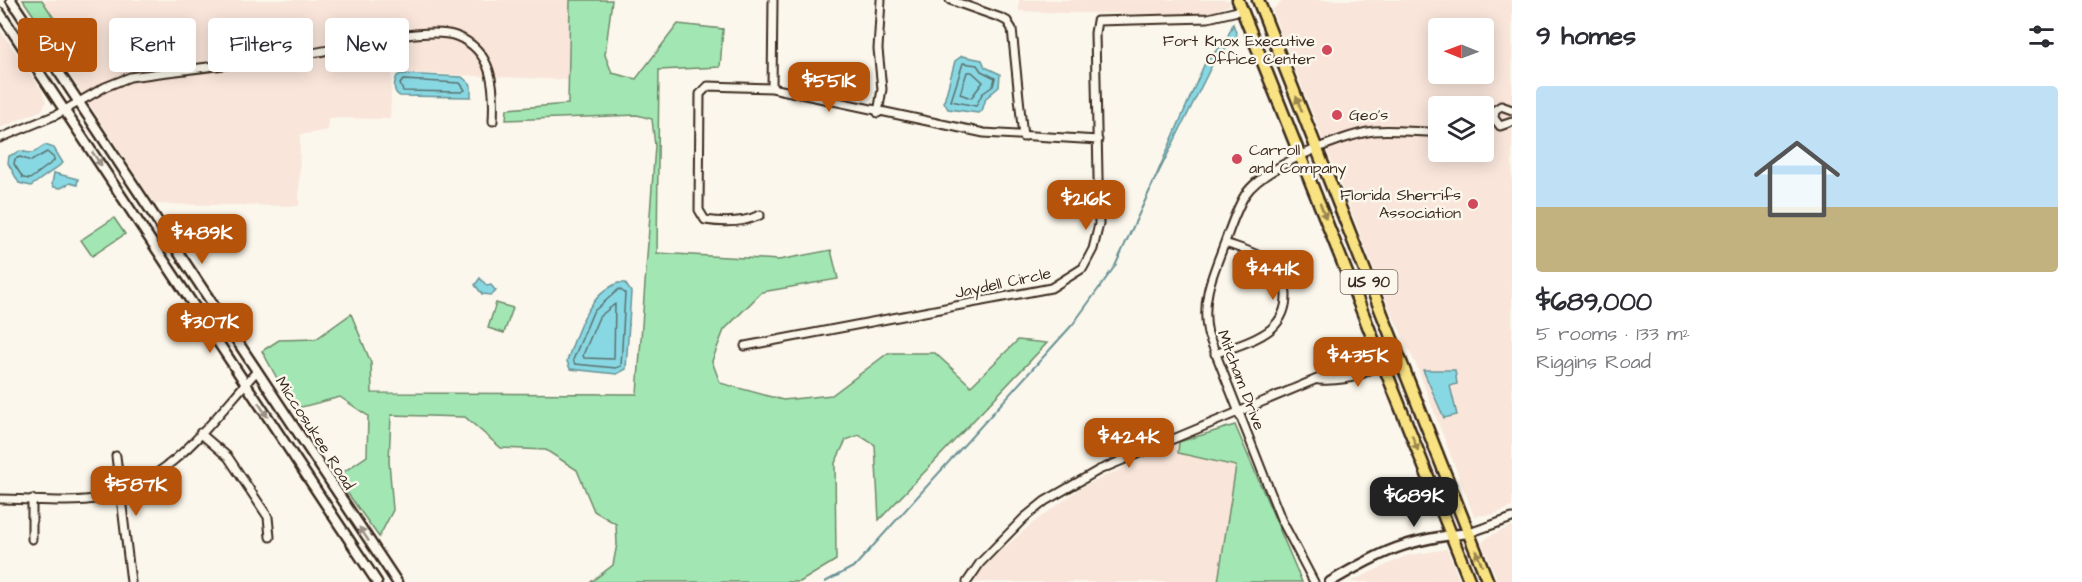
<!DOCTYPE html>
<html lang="en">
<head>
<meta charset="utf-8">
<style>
	:root { --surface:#fff; --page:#f2f2f3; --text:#2b2b33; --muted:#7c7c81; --line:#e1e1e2; --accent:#b45309 }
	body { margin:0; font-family:"Architects Daughter",sans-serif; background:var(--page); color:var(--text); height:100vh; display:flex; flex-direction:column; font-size:22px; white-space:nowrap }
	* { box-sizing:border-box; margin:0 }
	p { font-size:20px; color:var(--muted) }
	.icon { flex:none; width:33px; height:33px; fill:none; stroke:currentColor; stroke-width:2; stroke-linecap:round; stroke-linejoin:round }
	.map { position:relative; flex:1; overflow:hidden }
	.drawer { display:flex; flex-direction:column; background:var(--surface); width:570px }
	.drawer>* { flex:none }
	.top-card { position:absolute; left:18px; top:18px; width:570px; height:54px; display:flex; gap:12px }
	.needle { width:39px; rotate:271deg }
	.tools { position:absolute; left:1428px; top:18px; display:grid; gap:12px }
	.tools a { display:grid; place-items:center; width:66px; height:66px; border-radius:6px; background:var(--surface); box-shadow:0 3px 15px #0003; font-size:30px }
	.price { position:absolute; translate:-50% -51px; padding:0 14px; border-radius:12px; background:var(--accent); color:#fff; font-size:20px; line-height:39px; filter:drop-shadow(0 2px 3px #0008) }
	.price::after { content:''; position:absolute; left:50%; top:36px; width:18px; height:14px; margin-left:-9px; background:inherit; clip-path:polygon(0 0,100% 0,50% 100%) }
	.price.current { background:#222; color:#fff }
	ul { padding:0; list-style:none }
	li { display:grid; align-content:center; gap:12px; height:318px; padding:0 24px }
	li+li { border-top:2px solid var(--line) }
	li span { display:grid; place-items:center; height:186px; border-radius:6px; color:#555 }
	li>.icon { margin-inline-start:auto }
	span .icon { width:108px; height:108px; fill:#fffc; stroke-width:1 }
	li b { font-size:26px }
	h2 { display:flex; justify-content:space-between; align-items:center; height:72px; padding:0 24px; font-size:26px }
	.tag { padding:0 21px; border-radius:6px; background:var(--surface); box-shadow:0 3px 15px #0003; font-size:21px; line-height:54px }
	.tag.current { background:var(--accent); color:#fff }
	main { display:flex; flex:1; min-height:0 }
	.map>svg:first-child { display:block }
	.built { fill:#f9e5da; fill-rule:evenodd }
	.green { fill:#a2e7b3; stroke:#6e8868; stroke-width:1.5 }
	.water { fill:#88d8e4; stroke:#699295; stroke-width:1.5 }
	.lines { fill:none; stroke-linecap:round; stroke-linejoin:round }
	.shore { stroke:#5a706d; stroke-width:1.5 }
	.stream { stroke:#699295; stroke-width:2 }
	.minor-casing { stroke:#3b2a1e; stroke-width:11 }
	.tertiary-casing { stroke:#3b2a1e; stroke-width:13 }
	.primary-casing { stroke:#3b2a1e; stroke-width:15 }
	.minor { stroke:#fbf7ec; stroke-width:7 }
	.tertiary { stroke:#fbf7ec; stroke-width:8 }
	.primary { stroke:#f8e281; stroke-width:10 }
	.oneway { fill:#9a8650 }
	.oneway2 { fill:#9b9085 }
	.poi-dot { fill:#d1495b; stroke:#fbf7ec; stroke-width:2 }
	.labels { text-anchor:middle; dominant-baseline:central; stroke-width:5; stroke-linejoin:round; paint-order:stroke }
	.shield { fill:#fbf7ec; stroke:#75685c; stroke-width:1.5 }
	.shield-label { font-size:15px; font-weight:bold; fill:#3b2a1e }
	.poi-label { font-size:16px; fill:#3b2a1e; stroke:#fbf7ec; text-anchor:end }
	.street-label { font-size:16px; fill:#3b2a1e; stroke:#fbf7ec }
</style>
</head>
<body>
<main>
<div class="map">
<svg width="1512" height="582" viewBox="0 0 1512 582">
	<rect width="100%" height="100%" fill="#fbf7ec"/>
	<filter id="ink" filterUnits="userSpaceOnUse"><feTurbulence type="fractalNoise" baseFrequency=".0167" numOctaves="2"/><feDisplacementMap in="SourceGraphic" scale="12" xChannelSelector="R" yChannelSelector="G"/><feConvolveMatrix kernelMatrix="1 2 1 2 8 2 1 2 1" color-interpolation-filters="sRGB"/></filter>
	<g filter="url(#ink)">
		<path class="built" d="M43,0H569L568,80L392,72L390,119L328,118V130L300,135L299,206L155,204L68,72L83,61Z
			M1019,0H1229L1230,5L1205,14L1067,13L1019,11Z
			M1283,0H1512V507L1494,514L1474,516L1417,367L1389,307L1272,10ZM1438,28H1484V74H1438ZM1438,106H1484V152H1438Z
			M0,30L42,91L46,102L42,110L0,128Z
			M1235,425L1302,582H971L995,556L1033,523L1082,487L1179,442Z
			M1512,526V582H1498L1482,543L1489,536Z
			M1447,549L1460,582H1350L1406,556Z"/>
		<path class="green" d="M23,0H42L82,61L70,69Z
			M570,0H612L605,55L612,73L636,79L678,24L723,29L720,67L659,70L657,253L779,260L831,250L838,279L762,292L724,330L712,361L720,383L783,400L832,395L888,353H935L971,386L1018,340L1047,343L879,520L875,445L859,435L846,440L835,463L836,560L800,582H591L613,565L617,544L616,524L594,511L577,470L546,450L501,448L465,417L391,415L389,461L393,510L379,537L336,477L367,456L368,416L340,397L294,409L262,351L279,340L316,339L351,314L371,363L372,393L637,394L655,146L652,119L637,115L506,120L507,109L568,104Z
			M114,218L125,234L92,256L81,240Z
			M496,303L513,308L504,333L488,328Z
			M1235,425L1302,582H1218L1236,466L1178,453L1179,442Z"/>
		<path class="water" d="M1233,24L1239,41L1231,44L1214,61L1150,190L1205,63L1226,40Z
			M962,56L982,60L985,67L1000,74L999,87L986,98L982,111L978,113L948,109L944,102L955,61Z
			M401,74L462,77L471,85V97L400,96C392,92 394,82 397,76Z
			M45,145L54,148L63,163L31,186L19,183L8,163L9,156L20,151C37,155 31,153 45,145Z
			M54,173L78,179L77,185L70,183L61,188L54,187L52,184Z
			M480,278L487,286L491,285L496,291L492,295L482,294L475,285Z
			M618,283H625L631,292L626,369L617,374L570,369L567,361C577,332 587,296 618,283Z
			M1423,370H1455L1457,384L1450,386L1457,415L1444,418Z"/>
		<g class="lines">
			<path class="shore" d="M963,63L977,65L981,71L995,78L993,86L982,94L976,106L951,101Z
				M967,72H972L983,82L971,98L960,94Z
				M403,80L460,83L465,90L462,92L403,91L400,84Z
				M47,152L54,158V161L30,179L23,178L14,164L15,159L20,157L31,161Z
				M619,289L625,293L621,366L616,368L575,364L573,360L593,312Z
				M615,304L614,359L584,358L583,355L599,317Z"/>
			<path class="stream" d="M825,582L855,566L1073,324L1115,266L1150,190"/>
			<g class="minor-casing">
				<path id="minor" d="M950,0L1001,18L1007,21L1012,29L1023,137
					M772,88L773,0
					M1512,110L1501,106L1495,110L1494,118L1500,126L1512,122
					M878,113L882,89L878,49L881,0
					M0,138L56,115L105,87L130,77C191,69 251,62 312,53C347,48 425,25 456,36C493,50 495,87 493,121
					M760,215C743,223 724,223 705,220L699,210L700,94L708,86L772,88L984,133L1098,140
					M745,346L1051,288L1083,268L1093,249L1099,224L1095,33L1097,21L1208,18L1242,10
					M1215,354C1233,347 1256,341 1271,329C1292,311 1291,277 1268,261C1256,252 1239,248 1225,243
					M1319,380C1341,381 1366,378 1381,360
					M200,433L228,457L268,517L270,537
					M116,456L131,582
					M0,499C30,499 71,504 100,498C171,483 211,421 257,371
					M32,499V539
					M1469,533L1512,518
					M967,582L980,563L1024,518L1045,501L1099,470L1329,374L1370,359L1381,360L1398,355
					M1314,582L1281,519L1208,334C1201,303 1211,278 1222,250C1229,232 1235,211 1245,195C1263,167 1342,135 1374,131C1396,129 1417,133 1438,132"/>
			</g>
			<g class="tertiary-casing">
				<path id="tertiary" d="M11,0L397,582
					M0,13L377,582
					M1330,582C1382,551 1408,539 1469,533"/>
			</g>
			<g class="primary-casing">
				<path id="primary" d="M1238,0L1470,582
					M1258,0L1488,582"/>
			</g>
			<use href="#minor" class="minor"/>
			<use href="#tertiary" class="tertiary"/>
			<use href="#primary" class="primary"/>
		</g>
		<defs><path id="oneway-solid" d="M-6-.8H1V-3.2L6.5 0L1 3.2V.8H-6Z" transform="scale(1.5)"/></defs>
		<g class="oneway">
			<use href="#oneway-solid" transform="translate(1299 104) rotate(-111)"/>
			<use href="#oneway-solid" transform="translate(1323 211) rotate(69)"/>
			<use href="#oneway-solid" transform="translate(1415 443) rotate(68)"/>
			<use href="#oneway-solid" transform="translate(1479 558) rotate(-112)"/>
		</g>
		<g class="oneway2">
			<use href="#oneway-solid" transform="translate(97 159) rotate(56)"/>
			<use href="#oneway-solid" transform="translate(263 410) rotate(57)"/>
			<use href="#oneway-solid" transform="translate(364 534) rotate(-124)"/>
		</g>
	</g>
	<g class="poi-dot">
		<circle cx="1327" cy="50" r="6"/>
		<circle cx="1337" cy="115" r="6"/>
		<circle cx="1237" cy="159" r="6"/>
		<circle cx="1473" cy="204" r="6"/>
	</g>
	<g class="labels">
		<rect class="shield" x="1340.5" y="270" width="57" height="24" rx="4.5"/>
		<g class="shield-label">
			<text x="1369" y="282">US 90</text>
		</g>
		<g class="poi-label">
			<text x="1315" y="41">Fort Knox Executive<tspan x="1315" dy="18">Office Center</tspan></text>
			<text x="1349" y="115" text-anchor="start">Geo's</text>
			<text x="1249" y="150" text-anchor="start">Carroll<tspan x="1249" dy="18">and Company</tspan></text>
			<text x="1461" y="195">Florida Sherrifs<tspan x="1461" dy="18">Association</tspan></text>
		</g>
		<g class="street-label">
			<text transform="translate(1003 283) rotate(-12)">Jaydell Circle</text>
			<text transform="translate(1241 380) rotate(69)">Mitcham Drive</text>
			<text transform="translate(315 433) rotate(57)">Miccosukee Road</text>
		</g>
	</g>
</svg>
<div class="tools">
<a><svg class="needle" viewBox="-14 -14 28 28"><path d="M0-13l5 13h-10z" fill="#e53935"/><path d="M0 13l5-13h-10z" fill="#7c7c81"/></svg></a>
<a><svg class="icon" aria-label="layers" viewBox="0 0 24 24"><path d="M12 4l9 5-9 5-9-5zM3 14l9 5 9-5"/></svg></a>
</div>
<b class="price" style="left:829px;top:113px">$551K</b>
<b class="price" style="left:1086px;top:231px">$216K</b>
<b class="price" style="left:202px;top:265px">$489K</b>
<b class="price" style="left:1273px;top:301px">$441K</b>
<b class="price" style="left:210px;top:354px">$307K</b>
<b class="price" style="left:1358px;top:388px">$435K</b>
<b class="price" style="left:1129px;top:469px">$424K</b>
<b class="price" style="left:136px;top:517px">$587K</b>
<b class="price current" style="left:1414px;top:528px">$689K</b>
<div class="top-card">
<a class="tag current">Buy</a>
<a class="tag">Rent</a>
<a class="tag">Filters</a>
<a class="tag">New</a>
</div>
</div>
<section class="drawer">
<h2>9 homes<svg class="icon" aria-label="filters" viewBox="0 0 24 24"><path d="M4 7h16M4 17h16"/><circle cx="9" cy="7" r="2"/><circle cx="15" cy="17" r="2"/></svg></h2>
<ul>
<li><span style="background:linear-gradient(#bfe0f5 65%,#c2b280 0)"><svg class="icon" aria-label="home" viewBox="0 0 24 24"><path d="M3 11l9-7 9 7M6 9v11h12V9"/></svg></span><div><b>$689,000</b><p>5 rooms · 133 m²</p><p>Riggins Road</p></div></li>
</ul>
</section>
</main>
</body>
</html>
